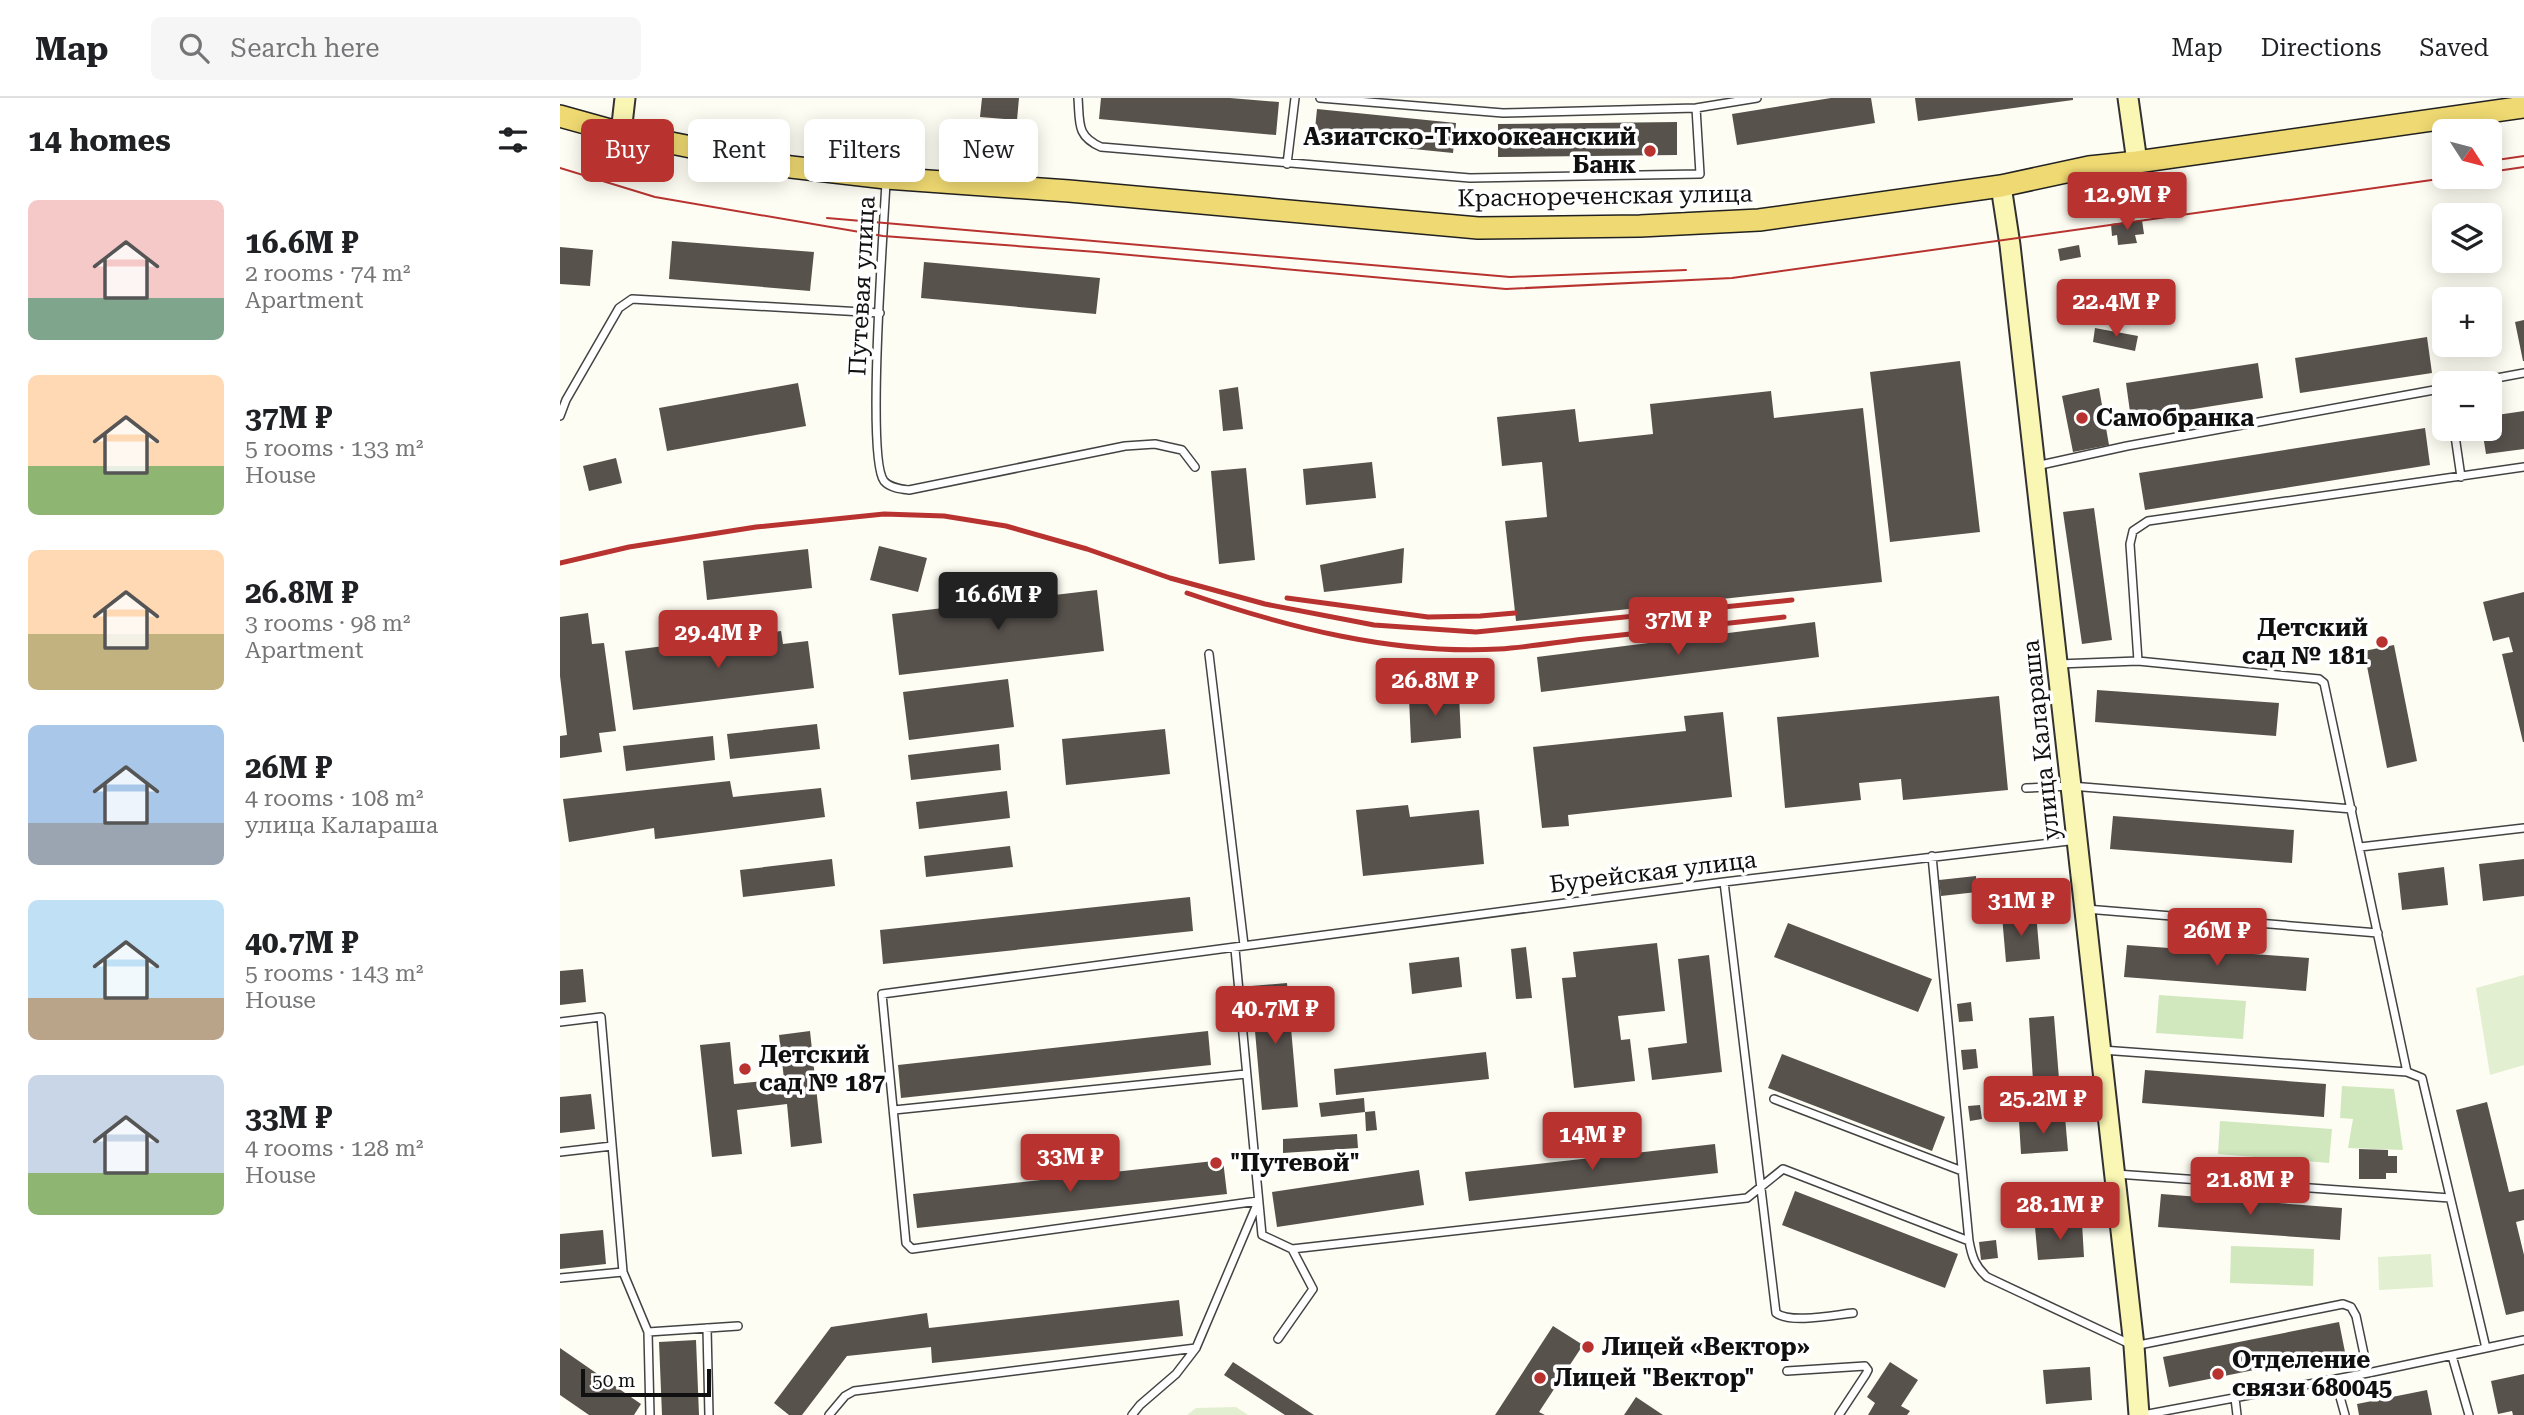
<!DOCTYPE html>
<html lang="en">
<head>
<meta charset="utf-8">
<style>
	:root { --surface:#fff; --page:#f6f6f6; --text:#202124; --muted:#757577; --line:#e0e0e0; --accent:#b83330 }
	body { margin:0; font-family:"Roboto Serif",serif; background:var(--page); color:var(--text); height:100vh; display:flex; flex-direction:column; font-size:26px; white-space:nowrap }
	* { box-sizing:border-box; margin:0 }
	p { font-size:23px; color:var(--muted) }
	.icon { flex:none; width:38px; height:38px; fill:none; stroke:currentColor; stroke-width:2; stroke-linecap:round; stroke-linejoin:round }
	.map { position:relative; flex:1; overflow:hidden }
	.side { display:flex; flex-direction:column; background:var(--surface); width:560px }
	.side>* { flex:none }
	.hud { position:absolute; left:21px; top:21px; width:665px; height:63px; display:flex; gap:14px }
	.needle { width:46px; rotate:126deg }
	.tools { position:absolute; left:1872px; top:21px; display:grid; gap:14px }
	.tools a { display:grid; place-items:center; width:70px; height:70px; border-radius:10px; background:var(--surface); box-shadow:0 4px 18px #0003; font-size:35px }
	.scale { position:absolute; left:21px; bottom:18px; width:130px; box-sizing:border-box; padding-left:7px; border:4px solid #101010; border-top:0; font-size:19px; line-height:24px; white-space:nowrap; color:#101010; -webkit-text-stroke:5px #fff; paint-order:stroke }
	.price { position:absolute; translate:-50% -60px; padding:0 16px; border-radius:7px; background:var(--accent); color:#fff; font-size:23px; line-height:46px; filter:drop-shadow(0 2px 4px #0008) }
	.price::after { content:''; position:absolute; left:50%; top:42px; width:21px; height:16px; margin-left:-10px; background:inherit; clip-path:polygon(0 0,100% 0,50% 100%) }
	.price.on { background:#222; color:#fff }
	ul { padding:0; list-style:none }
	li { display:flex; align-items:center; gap:21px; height:175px; padding:0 28px }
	li span { display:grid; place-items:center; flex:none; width:196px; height:140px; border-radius:10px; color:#555 }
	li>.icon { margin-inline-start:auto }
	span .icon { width:84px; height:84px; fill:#fffc; stroke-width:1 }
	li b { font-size:30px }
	h2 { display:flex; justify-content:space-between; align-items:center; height:84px; padding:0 28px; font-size:30px }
	.chip { padding:0 24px; border-radius:10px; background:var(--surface); box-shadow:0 4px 18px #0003; font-size:24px; line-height:63px }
	.chip.on { background:var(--accent); color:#fff }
	header { display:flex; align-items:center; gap:42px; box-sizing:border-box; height:98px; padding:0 35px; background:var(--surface); border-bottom:2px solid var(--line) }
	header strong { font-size:33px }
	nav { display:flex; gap:38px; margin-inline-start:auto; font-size:24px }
	.search { width:490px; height:63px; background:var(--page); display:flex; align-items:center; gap:18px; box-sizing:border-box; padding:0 24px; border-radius:10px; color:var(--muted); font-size:26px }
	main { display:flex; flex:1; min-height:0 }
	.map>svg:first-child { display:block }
	.green { fill:#d1e7be }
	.pitch { fill:#e2efd0 }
	.building { fill:#58524d }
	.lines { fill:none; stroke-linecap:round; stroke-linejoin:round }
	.lane-casing { stroke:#434343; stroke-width:10 }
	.secondary-casing { stroke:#323232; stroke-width:23 }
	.primary-casing { stroke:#212121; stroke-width:24 }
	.lane { stroke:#fff; stroke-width:7 }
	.secondary { stroke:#faf6b3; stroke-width:19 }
	.primary { stroke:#efd972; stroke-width:21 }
	.tram { stroke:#b83330; stroke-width:2 }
	.rail { stroke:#b83330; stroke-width:5 }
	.poi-dot { fill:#b83330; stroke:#fff; stroke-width:2.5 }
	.labels { text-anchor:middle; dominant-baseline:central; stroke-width:7; stroke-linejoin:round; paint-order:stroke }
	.poi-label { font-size:24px; font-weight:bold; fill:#101010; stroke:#fff; text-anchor:start }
	.street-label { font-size:24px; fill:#101010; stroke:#fff }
</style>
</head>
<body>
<header>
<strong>Map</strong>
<div class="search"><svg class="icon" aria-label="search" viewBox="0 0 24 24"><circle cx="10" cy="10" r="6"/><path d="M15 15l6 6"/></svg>Search here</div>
<nav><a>Map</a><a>Directions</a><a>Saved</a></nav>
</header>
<main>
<section class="side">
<h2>14 homes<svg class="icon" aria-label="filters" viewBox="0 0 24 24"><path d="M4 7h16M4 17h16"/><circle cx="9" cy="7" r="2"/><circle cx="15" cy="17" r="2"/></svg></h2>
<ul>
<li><span style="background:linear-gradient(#f6c9c9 70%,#7fa58c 0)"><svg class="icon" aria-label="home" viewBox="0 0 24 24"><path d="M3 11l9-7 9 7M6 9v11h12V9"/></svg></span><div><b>16.6M ₽</b><p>2 rooms · 74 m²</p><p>Apartment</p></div></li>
<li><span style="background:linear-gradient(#ffd9b3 65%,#8fb573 0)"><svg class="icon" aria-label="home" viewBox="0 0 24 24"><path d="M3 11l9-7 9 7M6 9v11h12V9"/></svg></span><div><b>37M ₽</b><p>5 rooms · 133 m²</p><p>House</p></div></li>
<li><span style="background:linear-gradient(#ffd9b3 60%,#c2b280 0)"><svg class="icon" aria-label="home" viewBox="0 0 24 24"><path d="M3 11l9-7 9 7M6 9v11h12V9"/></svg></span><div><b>26.8M ₽</b><p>3 rooms · 98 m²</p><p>Apartment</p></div></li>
<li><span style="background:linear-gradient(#a9c7e8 70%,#9aa5b1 0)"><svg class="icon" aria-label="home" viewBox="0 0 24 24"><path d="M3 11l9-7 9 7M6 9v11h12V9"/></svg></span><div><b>26M ₽</b><p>4 rooms · 108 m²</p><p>улица Калараша</p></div></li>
<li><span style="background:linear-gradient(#bfe0f5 70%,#b9a48a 0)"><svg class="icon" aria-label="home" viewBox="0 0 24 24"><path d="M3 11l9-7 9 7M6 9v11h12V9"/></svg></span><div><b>40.7M ₽</b><p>5 rooms · 143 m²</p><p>House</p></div></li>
<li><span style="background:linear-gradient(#c9d6e8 70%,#8fb573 0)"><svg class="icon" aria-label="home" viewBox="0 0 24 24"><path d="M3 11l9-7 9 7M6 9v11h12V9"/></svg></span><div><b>33M ₽</b><p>4 rooms · 128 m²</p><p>House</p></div></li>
</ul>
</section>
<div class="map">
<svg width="1964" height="1317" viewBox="0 0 1964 1317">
	<rect width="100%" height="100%" fill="#fefdf3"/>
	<path class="green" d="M1599,897L1686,903L1683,941L1596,935Z
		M1782,988L1834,991L1843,1052L1788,1050L1793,1021L1780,1020Z
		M1660,1023L1772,1031L1769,1065L1658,1056Z
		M1671,1148L1754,1151L1753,1188L1670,1185Z"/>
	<path class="pitch" d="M1964,877V967L1930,977L1916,890Z
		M1871,1156L1873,1189L1819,1192L1818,1159Z
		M676,1309L688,1317H627L636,1310Z"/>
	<path class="building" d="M422,0H459L457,22L420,19Z
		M541,0H670L719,4L716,37L539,21Z
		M1271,0H1311L1315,25L1177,47L1172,16Z
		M1355,0H1513V2L1358,23Z
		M757,11L896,25L893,55L754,41Z
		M1117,24V57L938,59V26Z
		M1582,122L1584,136L1575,137L1577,145L1558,147L1557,137L1552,138L1551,126Z
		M112,143L254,154L250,193L109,181Z
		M1519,147L1521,159L1500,163L1498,151Z
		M0,149L33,152L30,188L0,186Z
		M364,164L540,180L536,216L361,200Z
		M1964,222V263H1963L1955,224Z
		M1535,230L1578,238L1575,253L1533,244Z
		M1867,239L1872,275L1740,295L1735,260Z
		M1400,263L1420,434L1330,444L1310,274Z
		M1698,265L1703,300L1571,321L1566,285Z
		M238,285L246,328L107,353L99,310Z
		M678,289L683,331L663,333L659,292Z
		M1539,290L1549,347L1513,354L1502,298Z
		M1211,293L1214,320L1303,310L1322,484L956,523L945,423L987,419L982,364L942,368L937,319L1015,311L1019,344L1093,336L1090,306Z
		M1964,313V351L1926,356L1922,331H1930V318Z
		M1865,330L1870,367L1585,412L1579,375Z
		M56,360L62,385L29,393L23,368Z
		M812,364L816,400L746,407L743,371Z
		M686,370L695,462L659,466L651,373Z
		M1534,410L1552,542L1522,546L1503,414Z
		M319,448L367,460L358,494L310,482Z
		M844,450L842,485L764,494L760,467Z
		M248,451L252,490L147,502L143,463Z
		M537,492L544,553L339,577L332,516Z
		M1964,494V644H1963L1942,556L1953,554L1949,539L1933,543L1923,504Z
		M28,515L32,546L44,545L56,633L39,635L42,654L0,660V638L7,637L0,578V519Z
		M1255,524L1259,559L981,594L977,559Z
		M221,533L223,546L248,543L254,590L73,612L65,553Z
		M1834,547L1857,663L1827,670L1804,553Z
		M448,581L454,629L349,642L343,594Z
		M1537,592L1719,605L1716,638L1535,624Z
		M899,596L901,640L851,645L849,600Z
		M1439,598L1448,692L1343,702L1341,681L1299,685L1301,702L1225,710L1217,619Z
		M1163,614L1172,699L1008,717L1009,728L982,730L973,649L1126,633L1124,618Z
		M257,626L260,651L170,661L167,636Z
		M605,631L610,676L506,687L502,641Z
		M153,638L155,662L66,673L63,648Z
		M439,646L441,672L351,682L348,657Z
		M170,683L173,699L261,690L265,719L95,741L94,730L9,744L3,701Z
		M447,693L450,720L359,731L356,704Z
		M848,707L850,719L919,712L924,766L803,778L796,712Z
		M1553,718L1734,732L1732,765L1550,751Z
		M450,748L453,769L366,779L364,758Z
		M272,761L275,788L183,799L180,772Z
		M1964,761V798L1923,803L1919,766Z
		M1884,769L1888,807L1842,812L1838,775Z
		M1416,778L1417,794L1381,798L1379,782Z
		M630,799L633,833L323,866L320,832Z
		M1476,815L1480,861L1446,864L1442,818Z
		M1228,825L1372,881L1358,914L1214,859Z
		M1097,845L1105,913L1058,918L1061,942L1070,941L1075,983L1014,990L1002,880L1016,879L1013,854Z
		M1567,847L1749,860L1746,893L1564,879Z
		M966,849L972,900L956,901L951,851Z
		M1149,857L1162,974L1092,982L1088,950L1127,945L1118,861Z
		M899,859L902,889L852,896L849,865Z
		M23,871L26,904L0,907V873Z
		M727,885L738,1009L702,1012L691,888Z
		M1411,904L1413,923L1399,924L1397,906Z
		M1494,918L1499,981L1473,983L1469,920Z
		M250,933L262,1045L231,1049L227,1006L177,1012L182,1056L152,1059L140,947L170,944L174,986L224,981L219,937Z
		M648,933L651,967L341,1000L338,967Z
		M1416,951L1418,970L1403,972L1401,952Z
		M926,954L929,981L776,997L774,971Z
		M1222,956L1385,1019L1372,1053L1208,990Z
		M1585,972L1766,986L1764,1019L1582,1005Z
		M31,996L35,1031L0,1035V999Z
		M804,1000L805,1014L761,1019L759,1005Z
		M1927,1004L1949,1094L1964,1091V1122L1956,1124L1964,1157V1213L1946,1217L1896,1012Z
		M1420,1007L1422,1021L1410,1023L1408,1008Z
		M815,1013L817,1032L806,1033L805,1014Z
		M1505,1019L1508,1053L1461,1056L1459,1023Z
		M797,1036L798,1050L723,1055V1041Z
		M1155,1046L1158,1075L909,1103L905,1074Z
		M1799,1051L1828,1052V1058H1837V1075H1826V1081H1799Z
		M663,1062L667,1096L357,1130L353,1096Z
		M859,1072L864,1107L717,1129L712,1094Z
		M1235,1093L1398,1156L1385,1190L1222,1127Z
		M1601,1096L1782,1110L1780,1142L1598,1129Z
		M1522,1125L1524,1159L1478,1162L1475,1129Z
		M43,1132L46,1166L0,1171V1136Z
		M1436,1142L1438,1160L1421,1162L1419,1144Z
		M619,1202L623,1238L372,1265L371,1249L287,1258L242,1317H229L214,1305L271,1229L367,1215L369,1230Z
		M1779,1224L1785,1254L1609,1289L1603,1259Z
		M993,1228L1023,1247L979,1314L985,1317H935Z
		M136,1242L139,1317H102L99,1244Z
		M0,1250L81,1306L74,1317H29L0,1297Z
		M673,1264L754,1317H725L664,1277Z
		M1330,1264L1358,1282L1341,1308L1350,1313L1347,1317H1308L1315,1305L1307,1299Z
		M1530,1269L1532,1302L1486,1306L1483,1272Z
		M1964,1276V1317H1953L1952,1313L1938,1316L1931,1283Z
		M1867,1292L1872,1317H1799L1797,1306Z
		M1076,1299L1103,1317H1064Z"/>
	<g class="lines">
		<g class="lane-casing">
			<path id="lane" d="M518,0C520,25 516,38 541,49L910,80L1140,76L1136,10
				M760,0L943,15L1136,10L1197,0
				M727,66L735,0
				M326,84C324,127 306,360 324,383C330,390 341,391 349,392L565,348L595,346L622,352L635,369
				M1910,285L1964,275
				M0,318L6,302L59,210L72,201L320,215
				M1894,331L1901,379
				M1476,368L1567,348L1885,290
				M649,556L684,847
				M1578,563L1570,446L1573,433L1588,423L1964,369
				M1498,566L1578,563L1759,581L1764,585L1847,974L1862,980L1926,1250L1964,1242
				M1466,690L1511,688L1792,711
				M1800,749L1964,730
				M1372,758L1409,1143C1412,1159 1415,1168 1427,1179L1574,1248L1783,1206L1791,1209L1796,1218L1808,1275
				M1164,784L1216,1215C1231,1226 1274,1217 1293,1215
				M1526,811L1818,835
				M675,851L702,1137L732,1151L1187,1100L1223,1071L1409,1143
				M0,924L41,919L63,1174L88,1234L90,1317
				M1542,952L1847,974
				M1214,1001L1402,1073
				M334,1012L686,976
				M0,1054L52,1048
				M1556,1076L1890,1100
				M698,1103L352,1151L346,1145L322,896L1164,784L1517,742
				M0,1180L63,1174
				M147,1230L149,1317
				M88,1234L178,1228
				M718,1241L753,1191L732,1151
				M1892,1258L1909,1317
				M1227,1273L1305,1268L1308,1272L1306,1276L1279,1317
				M1775,1281L1785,1317
				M1675,1300L1677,1317
				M269,1317L285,1298L294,1293L636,1250
				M572,1317L580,1307L616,1276L636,1250L698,1104
				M1583,1317L1808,1275L1926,1250"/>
		</g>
		<g class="secondary-casing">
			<path id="secondary" d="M1568,0L1577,64
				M61,35L65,0
				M1441,88L1450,147L1574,1248L1579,1317"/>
		</g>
		<g class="primary-casing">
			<path id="primary" d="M0,18L61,35L231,69L326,80L509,93L918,130L1080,128L1199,122L1441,88L1529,69L1577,64L1964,9"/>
		</g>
		<use href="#lane" class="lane"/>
		<use href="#secondary" class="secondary"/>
		<use href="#primary" class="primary"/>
		<path class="tram" d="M1930,63L1964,58
			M0,70L95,99L323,138L537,154L946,191L1172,180L1893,79
			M1930,74L1964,69
			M267,120L950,179L1126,172"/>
		<path class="rail" d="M0,465L69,449L196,429L324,416L384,418L446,428L527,451L610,480L705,506L814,527L916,534L1232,502
			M627,495C726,529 833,557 939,551C971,549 1003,543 1034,540C1098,533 1161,526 1224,519
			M727,500L868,519L920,518L955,515"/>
	</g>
	<g class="poi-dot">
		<circle cx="1090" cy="53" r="7"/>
		<circle cx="1522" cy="320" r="7"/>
		<circle cx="1822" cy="544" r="7"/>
		<circle cx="185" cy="971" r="7"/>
		<circle cx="656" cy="1065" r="7"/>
		<circle cx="1028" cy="1249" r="7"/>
		<circle cx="1658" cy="1276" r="7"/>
		<circle cx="980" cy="1280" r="7"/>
	</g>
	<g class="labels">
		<g class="poi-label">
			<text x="1076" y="39" text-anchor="end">Азиатско-Тихоокеанский<tspan x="1076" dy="28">Банк</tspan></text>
			<text x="1536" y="320">Самобранка</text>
			<text x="1808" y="530" text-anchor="end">Детский<tspan x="1808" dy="28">сад № 181</tspan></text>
			<text x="199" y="957">Детский<tspan x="199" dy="28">сад № 187</tspan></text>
			<text x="670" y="1065">"Путевой"</text>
			<text x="1042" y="1249">Лицей «Вектор»</text>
			<text x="1672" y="1262">Отделение<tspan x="1672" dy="28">связи 680045</tspan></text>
			<text x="994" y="1280">Лицей "Вектор"</text>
		</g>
		<g class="street-label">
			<text transform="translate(1045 98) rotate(-1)">Краснореченская улица</text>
			<text transform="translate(302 188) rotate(-87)">Путевая улица</text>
			<text transform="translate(1481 642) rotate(-96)">улица Калараша</text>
			<text transform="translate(1093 774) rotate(-7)">Бурейская улица</text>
		</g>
	</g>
</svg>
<div class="tools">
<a><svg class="needle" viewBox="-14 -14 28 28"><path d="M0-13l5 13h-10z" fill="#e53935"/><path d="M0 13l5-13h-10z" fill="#757577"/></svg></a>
<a><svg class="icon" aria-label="layers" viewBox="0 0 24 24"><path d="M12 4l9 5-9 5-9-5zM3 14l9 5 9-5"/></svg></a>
<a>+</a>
<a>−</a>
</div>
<div class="scale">50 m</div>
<b class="price" style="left:1567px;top:134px">12.9M ₽</b>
<b class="price" style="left:1556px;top:241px">22.4M ₽</b>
<b class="price on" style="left:438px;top:534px">16.6M ₽</b>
<b class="price" style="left:1118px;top:559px">37M ₽</b>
<b class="price" style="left:158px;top:572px">29.4M ₽</b>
<b class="price" style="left:875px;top:620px">26.8M ₽</b>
<b class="price" style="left:1461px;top:840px">31M ₽</b>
<b class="price" style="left:1657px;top:870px">26M ₽</b>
<b class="price" style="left:715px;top:948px">40.7M ₽</b>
<b class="price" style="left:1483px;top:1038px">25.2M ₽</b>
<b class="price" style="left:1032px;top:1074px">14M ₽</b>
<b class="price" style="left:510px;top:1096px">33M ₽</b>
<b class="price" style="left:1690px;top:1119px">21.8M ₽</b>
<b class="price" style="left:1500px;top:1144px">28.1M ₽</b>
<div class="hud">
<a class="chip on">Buy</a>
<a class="chip">Rent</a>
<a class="chip">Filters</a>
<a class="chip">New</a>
</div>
</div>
</main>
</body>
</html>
